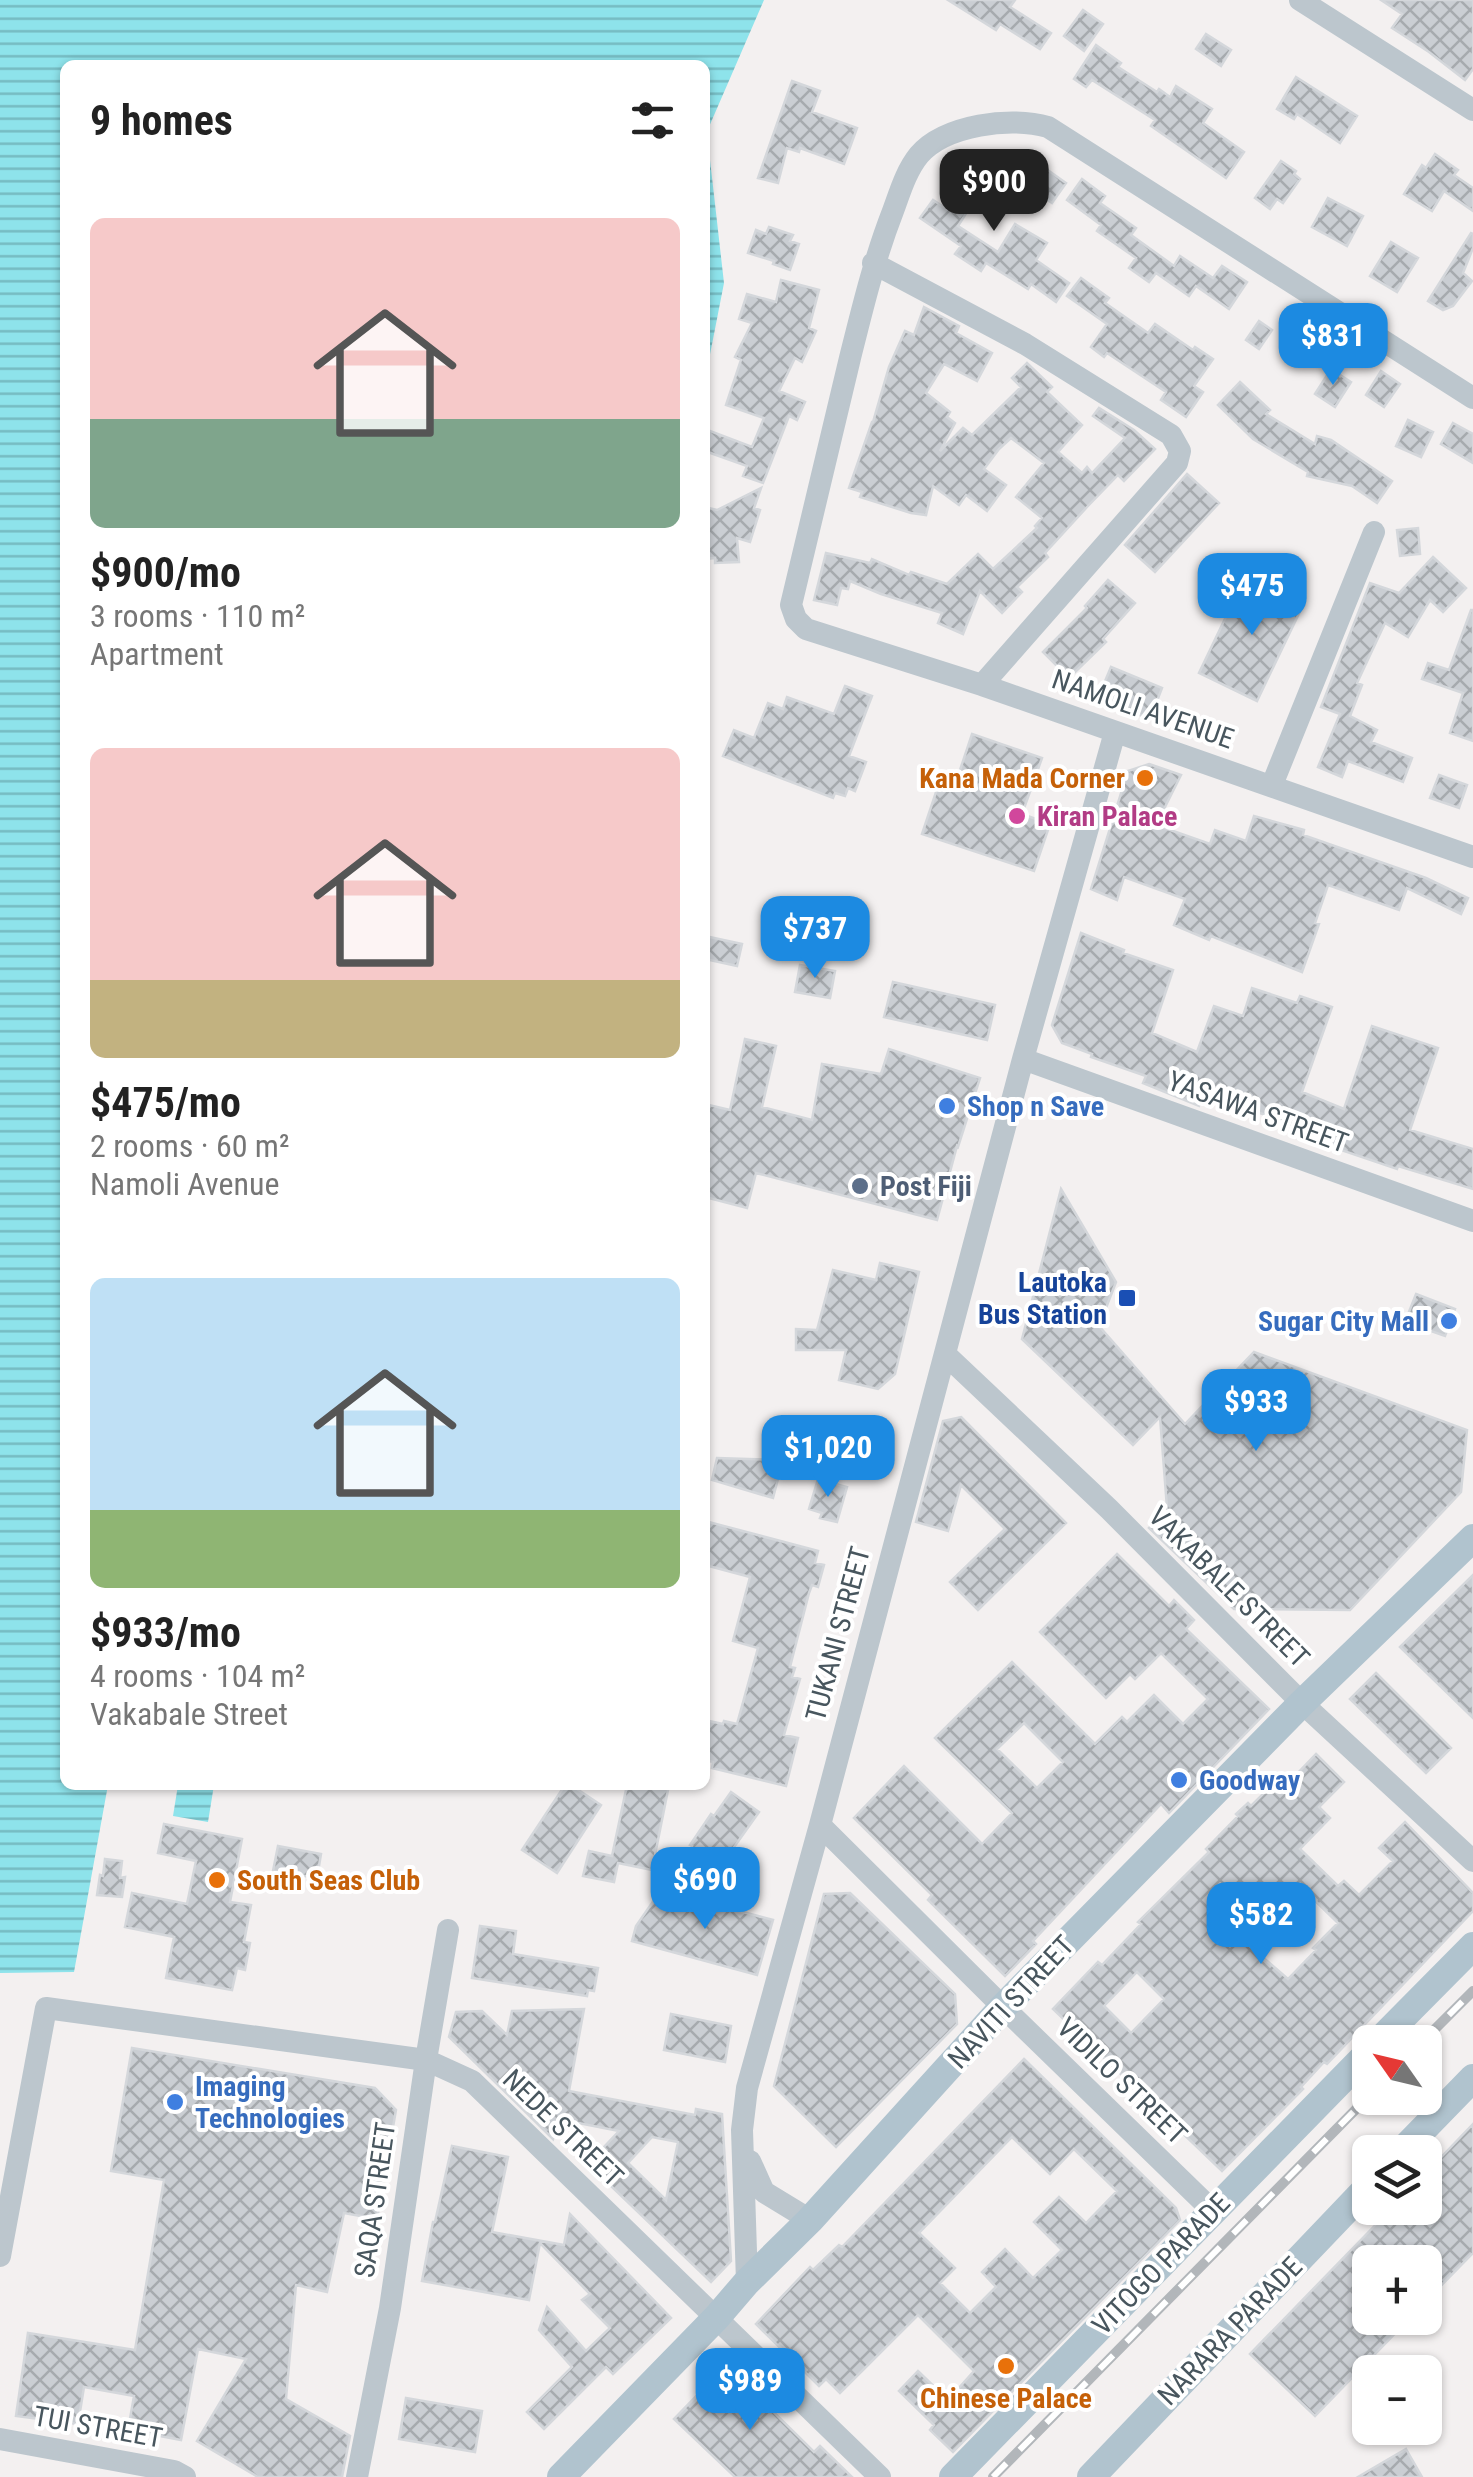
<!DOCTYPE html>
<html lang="en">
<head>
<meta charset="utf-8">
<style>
	:root { --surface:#fff; --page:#f2f2f2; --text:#222; --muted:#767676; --accent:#1c8ae1 }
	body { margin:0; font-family:"Roboto Condensed",sans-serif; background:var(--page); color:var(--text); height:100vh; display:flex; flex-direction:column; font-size:38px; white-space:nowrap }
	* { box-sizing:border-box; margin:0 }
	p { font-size:32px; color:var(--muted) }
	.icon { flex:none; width:55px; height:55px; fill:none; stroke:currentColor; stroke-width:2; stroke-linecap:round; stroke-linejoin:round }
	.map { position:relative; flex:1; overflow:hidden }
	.details { position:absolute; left:60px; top:60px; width:650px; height:1730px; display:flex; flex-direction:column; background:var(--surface); border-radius:15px; box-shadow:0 2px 8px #0004 }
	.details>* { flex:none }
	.needle { width:65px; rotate:304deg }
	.fabs { position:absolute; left:1352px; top:2025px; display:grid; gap:20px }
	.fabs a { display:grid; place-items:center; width:90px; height:90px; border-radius:15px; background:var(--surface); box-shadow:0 2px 8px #0004; font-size:50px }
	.price { position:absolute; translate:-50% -85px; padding:0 22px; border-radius:20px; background:var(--accent); color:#fff; font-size:32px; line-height:65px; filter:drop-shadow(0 2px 5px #0008) }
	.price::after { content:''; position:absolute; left:50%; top:60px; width:30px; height:22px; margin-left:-15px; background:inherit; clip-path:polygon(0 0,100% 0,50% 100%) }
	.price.active { background:#222; color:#fff }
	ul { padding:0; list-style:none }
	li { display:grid; align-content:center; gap:20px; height:530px; padding:0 30px }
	li span { display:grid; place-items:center; height:310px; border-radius:15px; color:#555 }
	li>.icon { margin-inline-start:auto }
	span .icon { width:180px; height:180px; fill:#fffc; stroke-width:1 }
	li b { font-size:42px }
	h2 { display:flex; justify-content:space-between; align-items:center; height:120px; padding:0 30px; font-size:42px }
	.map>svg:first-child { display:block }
	.water { fill:url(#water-rules) }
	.building { fill:url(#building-cross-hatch); stroke:#d4d7db; stroke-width:2.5; fill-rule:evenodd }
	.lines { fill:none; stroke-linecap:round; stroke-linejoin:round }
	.minor { stroke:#bcc6cd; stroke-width:22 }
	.major { stroke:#b0c3ce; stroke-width:28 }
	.rail-casing { stroke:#b2b6ba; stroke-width:10 }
	.rail { stroke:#fff; stroke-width:6; stroke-dasharray:19; stroke-linecap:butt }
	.food-dot { fill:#e8710a; stroke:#fff; stroke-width:4 }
	.hotel-dot { fill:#d1479c; stroke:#fff; stroke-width:4 }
	.shop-dot { fill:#3f7fe0; stroke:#fff; stroke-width:4 }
	.service-dot { fill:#5c6f8a; stroke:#fff; stroke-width:4 }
	.transit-dot { fill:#1a4fb4; stroke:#fff; stroke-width:4 }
	.labels { text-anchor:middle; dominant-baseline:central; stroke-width:8; stroke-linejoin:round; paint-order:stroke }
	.street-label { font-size:28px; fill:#48565e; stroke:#fff }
	.food-label { font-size:28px; font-weight:bold; fill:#c56008; stroke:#fff; text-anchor:end }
	.hotel-label { font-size:28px; font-weight:bold; fill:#b23c85; stroke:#fff; text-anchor:start }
	.shop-label { font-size:28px; font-weight:bold; fill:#366cbe; stroke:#fff; text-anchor:start }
	.service-label { font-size:28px; font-weight:bold; fill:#4e5e75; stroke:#fff; text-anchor:start }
	.transit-label { font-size:28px; font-weight:bold; fill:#164399; stroke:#fff; text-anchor:end }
</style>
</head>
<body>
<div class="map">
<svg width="1473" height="2477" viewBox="0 0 1473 2477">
	<defs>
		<pattern id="water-rules" width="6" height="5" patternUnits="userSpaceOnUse" patternTransform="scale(2.5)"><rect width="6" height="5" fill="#8ee3eb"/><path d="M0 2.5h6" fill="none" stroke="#76bbc2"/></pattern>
		<pattern id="building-cross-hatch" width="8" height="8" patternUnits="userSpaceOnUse" patternTransform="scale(2.5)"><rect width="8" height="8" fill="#caced3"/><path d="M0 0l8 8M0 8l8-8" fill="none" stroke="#a6aaae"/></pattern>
	</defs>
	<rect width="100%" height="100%" fill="#f3f0f0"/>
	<path class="water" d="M0,0H764L705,136V65H65V1785H108L74,1972L0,1973Z
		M705,158L710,160L724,283L705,380Z
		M178,1785H214L208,1822L173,1816Z"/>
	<path class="building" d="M948,0H1015L1010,7L1051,33L1040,49L1000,24L996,30Z
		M1381,0H1473V69L1465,80L1429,52L1392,28L1402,14Z
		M1083,10L1103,24L1084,51L1064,36Z
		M1206,34L1231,50L1221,66L1196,49Z
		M1096,45L1121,63L1118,67L1157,92L1159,89L1170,97L1176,86L1212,109L1203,123L1244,152L1226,178L1151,126L1155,120L1092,80L1086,87L1074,79Z
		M1296,77L1357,116L1340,143L1297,114L1294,119L1277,109Z
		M792,81L820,91L812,112L857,128L844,164L800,148L799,152L787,148L778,183L758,178Z
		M1435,154L1458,170L1454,175L1473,188V211L1444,191L1432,211L1404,194L1422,165L1426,168Z
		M1281,161L1296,171L1294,174L1300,179L1283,203L1277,199L1270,209L1255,198Z
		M1003,166L1004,204H972L958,226L998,252L1015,224L1047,243L1036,260L1069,283L1056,302L1031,284L1028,289L986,263L981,271L955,254L961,246L920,218L933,200L947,209L964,184V167Z
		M1042,166L1066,183L1052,203L1028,186Z
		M1082,179L1105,196L1100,203L1136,228L1131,235L1174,266L1180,256L1213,278L1222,266L1247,282L1229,309L1196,286L1189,296L1156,273L1149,282L1129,268L1136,258L1097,231L1101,225L1067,200Z
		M1328,198L1363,216L1347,246L1312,227Z
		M769,227L793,235L790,241L799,244L790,270L773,264L774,261L748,253L756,230L766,234Z
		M1471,233L1473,234V248L1463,273L1472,281L1453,306L1443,310L1428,301Z
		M1391,242L1418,258L1397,292L1370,276Z
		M1081,278L1109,298L1105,303L1148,333L1155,324L1193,350L1195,347L1213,359L1194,386L1203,392L1186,417L1161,400L1166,392L1107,353L1104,357L1091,347L1107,324L1067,296Z
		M781,280L819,290L809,328L816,331L802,362L795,358L779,391L805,402L797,420L789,416L763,483L743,476L747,466L705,451V429L752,447L764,418L726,405L741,360L735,357L752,323L739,319L747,294L776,302Z
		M924,307L959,326L956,333L992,353L977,381L944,364L926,393L950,412L947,417L955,423L940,451L963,428L972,435L1011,397L1021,387L1012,378L1027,363L1052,387L1047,392L1082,425L1058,452L1082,473L1087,467L1092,473L1125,438L1093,416L1099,408L1134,430L1155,449L1124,481L1118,475L1087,507L1045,553L1048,557L1017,587L1022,592L1002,613L980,591L963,634L938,623L942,613L881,594L850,581L848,589L841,588L837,605L814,600L826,553L870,563L872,559L909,575L911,572L947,584L978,554L993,569L1037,528L1035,526L1042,518L1016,497L1044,463L1011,438L999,449L984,469L1006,485L987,511L966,495L959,505L933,486L926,515L911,513L860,497L862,492L849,488L872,422H873L889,367L905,331L914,335Z
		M1259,321L1272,330L1259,349L1246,340Z
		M1298,321L1340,345L1326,367L1285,342Z
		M1331,369L1351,382L1335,407L1315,394Z
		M1381,371L1400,384L1384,407L1366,395Z
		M1240,382L1270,410L1266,414L1315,444L1317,436L1331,440L1392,481L1377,503L1352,486L1307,476L1308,472L1253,439L1218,405Z
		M1408,420L1433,432L1421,457L1396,446Z
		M1453,423L1473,434V463L1441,444Z
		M1187,474L1219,503L1155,572L1125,545Z
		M761,488L754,508L760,510L750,542L737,538L739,562L715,563V558L705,559V507L717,510Z
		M1418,528L1420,554L1400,556L1397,530Z
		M1433,557L1466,588L1443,612L1430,600L1408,637L1385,623L1357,683L1362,685L1350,716L1377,730L1371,742L1412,758L1403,782L1348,761L1342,777L1318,767L1340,714L1321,707L1370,583L1399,593Z
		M1246,575L1304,603L1257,701L1199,673Z
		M1108,580L1135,603L1103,639L1106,642L1069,678L1043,652L1087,608L1085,606Z
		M1471,610H1473V741L1450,733L1463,693L1422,679L1428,663L1449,670Z
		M1111,667L1162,688L1150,719L1098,698Z
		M845,686L872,696L849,756L866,762L855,791L848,788L845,796L835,793L833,798L723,756L734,730L754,738L768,703L783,709L787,697L834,714Z
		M972,734L1042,758L1022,814L1050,824L1034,871L922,834L938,786L953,791Z
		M1149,764L1181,775L1156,825L1210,844L1215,830L1246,841L1254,816L1304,830L1303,835L1426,878L1468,898L1461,914L1407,888L1399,910L1328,885L1315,923L1319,924L1302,972L1211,936L1209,940L1174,925L1185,899L1124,877L1117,900L1091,889L1128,771Z
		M1439,775L1467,785L1459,808L1430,798Z
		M1081,933L1124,950L1123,953L1173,970L1152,1033L1197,1052L1214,1006L1243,1016L1252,988L1297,1003L1300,996L1332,1007L1302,1092L1344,1109L1372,1026L1438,1048L1410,1130L1473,1149V1189L1398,1166L1397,1169L1332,1147L1333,1141L1205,1092L1199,1106L1143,1083L1146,1076L1091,1057L1092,1054L1062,1043L1052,1025Z
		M705,936L742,944L737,966L705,959Z
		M800,965L835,971L830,998L795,992Z
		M893,982L995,1005L987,1040L884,1017Z
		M745,1039L776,1046L762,1107L812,1120L822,1064L881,1074L889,1049L980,1078L958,1147L957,1146L937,1220L756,1173L747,1208L705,1197V1104L730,1110Z
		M1061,1189L1116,1282L1099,1326L1185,1424L1254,1352L1467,1430L1461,1492L1350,1610L1234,1609L1149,1528L1167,1508L1160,1417L1133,1445L1022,1339Z
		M880,1263L919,1272L895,1374L878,1389L839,1380L846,1350H796V1329L817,1330L833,1270L876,1280Z
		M1416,1294L1455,1309L1445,1336L1405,1322Z
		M961,1417L1066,1523L978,1610L950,1582L1005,1529L961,1485L948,1531L916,1522L943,1421Z
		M717,1458L783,1460L773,1498L712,1480Z
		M818,1479L847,1487L837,1522L820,1518L822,1513L809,1509Z
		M705,1521L818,1551L815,1563L824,1565L818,1587L812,1585L809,1593L790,1667L795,1668L792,1677L800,1679L784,1735L798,1738L786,1786L712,1768L713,1762L705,1760V1720L723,1724L724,1721L737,1724L758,1648L733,1641L750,1577L705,1565Z
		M1117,1554L1169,1606L1174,1600L1194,1620L1186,1629L1269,1709L1169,1813L1161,1804L1033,1941L1036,1944L1005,1976L928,1900L932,1895L854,1818L904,1766L982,1844L1012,1813L935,1738L1012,1662L1095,1744L1122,1717L1127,1722L1154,1695L1183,1724L1208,1699L1161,1653L1135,1679L1130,1674L1106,1698L1040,1632ZM1024,1723L1063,1762L1037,1788L997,1749Z
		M1473,1575V1718L1400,1647Z
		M1376,1673L1451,1748L1426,1773L1350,1699Z
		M1316,1754L1344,1782L1319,1807L1330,1818L1300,1849L1338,1886L1344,1881L1359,1895L1393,1861L1379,1848L1405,1822L1473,1893V1911L1327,2064L1324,2062L1301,2087L1303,2089L1222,2171L1053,2009L1098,1962L1102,1965L1141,1924L1138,1922L1209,1852L1206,1849L1238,1816L1236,1814L1248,1803L1251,1806L1284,1773L1291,1780ZM1302,1888L1338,1923L1313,1948L1316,1950L1288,1979L1244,1941L1296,1890L1298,1892ZM1137,1972L1164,1999L1131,2033L1104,2006Z
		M565,1785H571L601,1805L557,1873L522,1850Z
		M627,1785H669L652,1870L618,1863L614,1882L583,1876L589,1851L612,1856Z
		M731,1792L759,1812L722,1864L719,1862L705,1880L681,1862L692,1846L690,1845L711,1814L714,1816Z
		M164,1824L242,1839L230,1902L251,1905L244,1942L250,1943L245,1970L237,1968L232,1990L166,1978L174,1937L125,1927L132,1893L187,1904L196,1861L158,1853Z
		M278,1846L321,1854L317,1878L273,1871Z
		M105,1859L122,1861L120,1878L125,1877L122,1897L97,1895L100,1875L103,1876Z
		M661,1890L773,1920L757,1975L632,1941L636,1926Z
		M850,1893L955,1994L957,2024L836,2147L774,2086L824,1894Z
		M480,1926L516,1931L513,1954L598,1968L594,1991L588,1990L587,1996L472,1978Z
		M584,2009L569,2091L695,2115L696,2109L722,2114L731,2261L711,2282L588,2164L619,2131L558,2119L553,2139L449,2037L456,2012L482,2011L507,2035L512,2011ZM652,2137L678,2142L666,2200L628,2163Z
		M671,2014L731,2026L725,2062L664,2050Z
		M132,2048L375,2088L396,2110L377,2219L344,2213L327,2292L296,2285L286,2399L350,2436L342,2477H258L197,2441L246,2359L198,2349L181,2440L128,2430L134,2396L84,2387L78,2424L16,2416L28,2333L135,2350L164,2180L111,2171Z
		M1024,2059L1176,2208L1180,2220L953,2452L930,2430L934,2425L899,2391L918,2371L948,2400L974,2371L918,2315L840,2393L826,2379L819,2386L756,2324L810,2267L813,2270L839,2245L842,2247ZM1012,2137L1050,2174L1074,2149L1117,2191L1086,2223L1059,2197L1034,2222L1062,2250L1033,2278L1005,2249L982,2272L996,2287L970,2313L940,2283L955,2268L919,2233Z
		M1473,2124V2253L1425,2302V2262H1370V2318H1410L1315,2416L1250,2354L1392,2208H1425V2174Z
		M452,2146L508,2157L492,2232L564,2245L570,2214L671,2318L613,2374L606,2367L544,2429L527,2412L572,2367L539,2330L547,2307L586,2351L610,2328L582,2300L590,2294L540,2243L529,2300L422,2281L433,2222H435Z
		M724,2363L814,2452L820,2446L852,2477H735L674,2419L702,2390L700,2387Z
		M406,2398L482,2411L475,2452L399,2439Z
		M1406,2449L1422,2477H1358Z"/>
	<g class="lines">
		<path class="minor" d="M1300,0L1473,110
			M873,263L1025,344L1171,435L1180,451L1177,463L982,685
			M1473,398L1048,127C1011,116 945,125 919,155C906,171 900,192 893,211C874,260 863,306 850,358C831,440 811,522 791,605L796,619L806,629L982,685L1473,857
			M1272,785L1374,532
			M1023,1059L1473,1221
			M945,1354L1109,1509L1302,1703L1473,1861
			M820,1825L1003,2007L1213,2211
			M750,2161L764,2192L810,2220
			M0,2256L46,2008L426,2060L472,2081L880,2477
			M747,2282L742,2130L747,2088L820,1825L1023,1059L1115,732
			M0,2439L174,2471L185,2477
			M357,2477L390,2308L426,2060L448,1930"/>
		<path class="major" d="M1378,2042L1473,1946
			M1401,2152L1473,2078
			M561,2477L717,2317L747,2282L810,2220L1003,2007L1302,1703L1473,1538
			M953,2477L1370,2051
			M1091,2477L1370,2185"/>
		<g class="rail-casing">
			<path id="rail" d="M1422,2042L1473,1991
				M993,2477L1370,2095"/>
		</g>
		<use href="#rail" class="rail"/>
	</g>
	<g class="food-dot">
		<circle cx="1145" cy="778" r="10"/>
		<circle cx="217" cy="1880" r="10"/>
		<circle cx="1006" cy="2366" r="10"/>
	</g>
	<circle class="hotel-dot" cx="1017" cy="816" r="10"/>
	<g class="shop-dot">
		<circle cx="947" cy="1106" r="10"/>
		<circle cx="1449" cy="1321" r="10"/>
		<circle cx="1179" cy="1780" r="10"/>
		<circle cx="175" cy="2102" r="10"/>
	</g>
	<circle class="service-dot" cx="860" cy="1186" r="10"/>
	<rect class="transit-dot" x="1117" y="1288" width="20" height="20" rx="5"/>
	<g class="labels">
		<g class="street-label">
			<text transform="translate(1143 709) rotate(19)">NAMOLI AVENUE</text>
			<text transform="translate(1258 1112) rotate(20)">YASAWA STREET</text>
			<text transform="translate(1229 1587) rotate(45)">VAKABALE STREET</text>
			<text transform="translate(838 1634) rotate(-75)">TUKANI STREET</text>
			<text transform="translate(1011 2002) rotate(-47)">NAVITI STREET</text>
			<text transform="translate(1122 2081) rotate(44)">VIDILO STREET</text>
			<text transform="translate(563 2128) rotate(44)">NEDE STREET</text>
			<text transform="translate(375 2200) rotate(-82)">SAQA STREET</text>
			<text transform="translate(1161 2264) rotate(-46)">VITOGO PARADE</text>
			<text transform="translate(1230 2331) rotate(-46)">NARARA PARADE</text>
			<text transform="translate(98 2427) rotate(10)">TUI STREET</text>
		</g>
		<g class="food-label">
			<text x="1125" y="778">Kana Mada Corner</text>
			<text x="237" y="1880" text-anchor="start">South Seas Club</text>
			<text x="1006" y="2398" text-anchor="middle">Chinese Palace</text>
		</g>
		<g class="hotel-label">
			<text x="1037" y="816">Kiran Palace</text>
		</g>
		<g class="shop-label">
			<text x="967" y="1106">Shop n Save</text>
			<text x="1429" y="1321" text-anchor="end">Sugar City Mall</text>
			<text x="1199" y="1780">Goodway</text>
			<text x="195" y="2086">Imaging<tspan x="195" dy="32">Technologies</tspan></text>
		</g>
		<g class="service-label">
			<text x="880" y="1186">Post Fiji</text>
		</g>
		<g class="transit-label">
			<text x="1107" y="1282">Lautoka<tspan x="1107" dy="32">Bus Station</tspan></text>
		</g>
	</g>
</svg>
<div class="fabs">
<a><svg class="needle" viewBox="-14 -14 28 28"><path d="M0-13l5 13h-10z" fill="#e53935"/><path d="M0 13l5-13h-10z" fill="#767676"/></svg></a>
<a><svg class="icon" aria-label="layers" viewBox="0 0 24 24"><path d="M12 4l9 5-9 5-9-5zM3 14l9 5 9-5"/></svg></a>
<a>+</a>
<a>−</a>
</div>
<b class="price active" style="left:994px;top:234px">$900</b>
<b class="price" style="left:1333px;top:388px">$831</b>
<b class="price" style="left:1252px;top:638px">$475</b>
<b class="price" style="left:815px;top:981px">$737</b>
<b class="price" style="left:1256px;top:1454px">$933</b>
<b class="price" style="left:828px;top:1500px">$1,020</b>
<b class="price" style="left:705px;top:1932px">$690</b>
<b class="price" style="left:1261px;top:1967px">$582</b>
<b class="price" style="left:750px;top:2433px">$989</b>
<section class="details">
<h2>9 homes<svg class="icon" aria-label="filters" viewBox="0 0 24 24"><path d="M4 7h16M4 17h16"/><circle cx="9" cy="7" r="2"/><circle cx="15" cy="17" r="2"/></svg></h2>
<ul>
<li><span style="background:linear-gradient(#f6c9c9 65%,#7fa58c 0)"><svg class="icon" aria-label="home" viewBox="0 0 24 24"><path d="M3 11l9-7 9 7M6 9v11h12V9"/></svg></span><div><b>$900/mo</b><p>3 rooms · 110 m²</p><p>Apartment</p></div></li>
<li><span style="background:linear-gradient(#f6c9c9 75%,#c2b280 0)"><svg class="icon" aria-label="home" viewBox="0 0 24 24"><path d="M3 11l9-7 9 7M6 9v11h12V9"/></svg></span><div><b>$475/mo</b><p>2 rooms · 60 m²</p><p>Namoli Avenue</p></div></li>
<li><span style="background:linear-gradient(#bfe0f5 75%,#8fb573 0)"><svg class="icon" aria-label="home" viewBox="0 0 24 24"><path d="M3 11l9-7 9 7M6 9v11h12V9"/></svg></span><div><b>$933/mo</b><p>4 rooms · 104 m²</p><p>Vakabale Street</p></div></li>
</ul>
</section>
</div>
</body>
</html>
